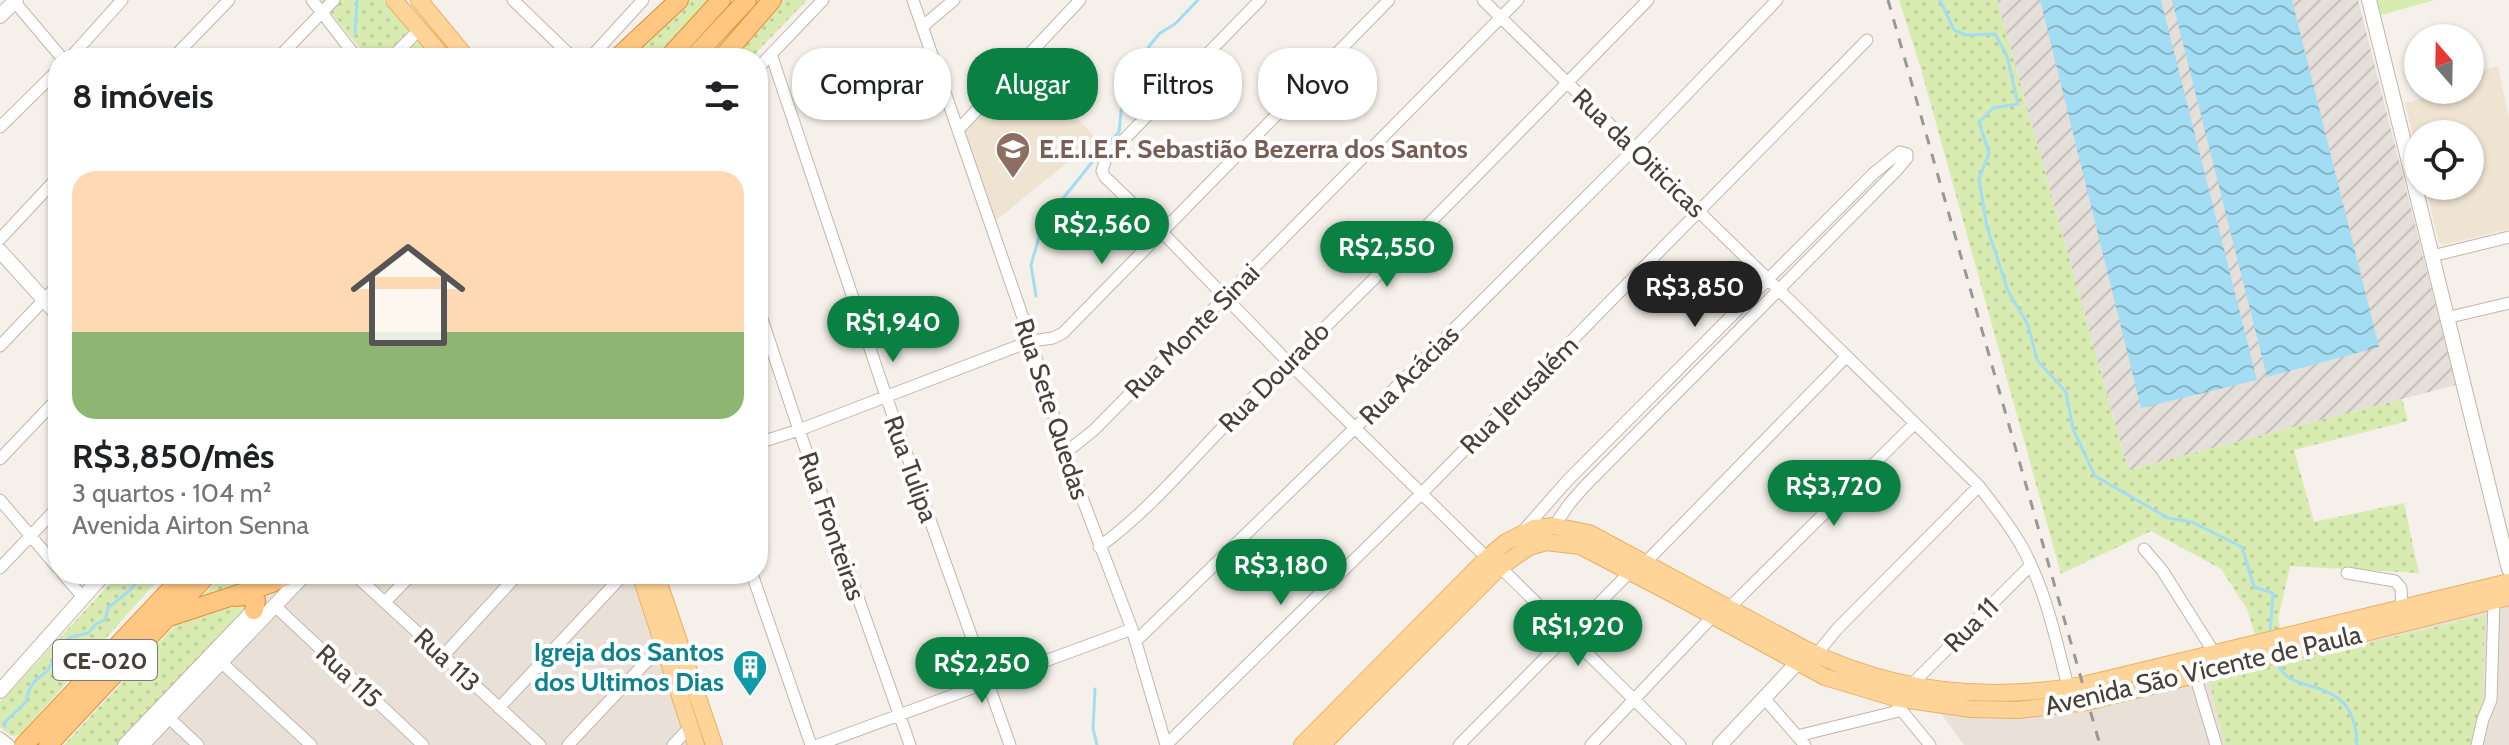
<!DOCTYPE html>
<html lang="pt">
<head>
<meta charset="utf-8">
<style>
	:root { --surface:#fff; --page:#f2f2f2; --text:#202124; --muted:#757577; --accent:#0b8043 }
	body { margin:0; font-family:Cabin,sans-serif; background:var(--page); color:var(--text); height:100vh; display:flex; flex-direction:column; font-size:30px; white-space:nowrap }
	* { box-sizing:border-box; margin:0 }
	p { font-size:26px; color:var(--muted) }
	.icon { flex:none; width:44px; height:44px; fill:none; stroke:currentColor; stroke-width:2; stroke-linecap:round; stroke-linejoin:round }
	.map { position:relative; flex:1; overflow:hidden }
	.details { position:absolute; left:48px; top:48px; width:720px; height:536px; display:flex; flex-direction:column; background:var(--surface); border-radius:32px; box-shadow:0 2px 6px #0004 }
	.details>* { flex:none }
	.hud { position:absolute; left:792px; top:48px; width:760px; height:72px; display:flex; gap:16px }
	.needle { width:52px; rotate:340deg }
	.controls { position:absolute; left:2404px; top:24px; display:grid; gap:16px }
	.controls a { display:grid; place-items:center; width:80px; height:80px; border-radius:50%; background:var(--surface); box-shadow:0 2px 6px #0004; font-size:40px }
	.price { position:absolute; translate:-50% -68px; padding:0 18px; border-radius:28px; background:var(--accent); color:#fff; font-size:26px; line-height:52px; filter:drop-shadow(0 2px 4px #0008) }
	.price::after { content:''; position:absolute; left:50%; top:48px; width:24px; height:18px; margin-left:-12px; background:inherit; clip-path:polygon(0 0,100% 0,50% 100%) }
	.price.current { background:#222; color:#fff }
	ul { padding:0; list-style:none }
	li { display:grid; align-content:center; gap:16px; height:424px; padding:0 24px }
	li span { display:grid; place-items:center; height:248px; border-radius:24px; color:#555 }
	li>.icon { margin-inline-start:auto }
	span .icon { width:144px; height:144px; fill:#fffc; stroke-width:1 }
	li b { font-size:34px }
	h2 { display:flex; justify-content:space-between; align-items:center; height:96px; padding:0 24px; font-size:34px }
	.chip { padding:0 28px; border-radius:32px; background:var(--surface); box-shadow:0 2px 6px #0004; font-size:28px; line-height:72px }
	.chip.current { background:var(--accent); color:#fff }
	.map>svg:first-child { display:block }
	.residential { fill:#e9e1d7 }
	.industrial { fill:url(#industrial-furrows) }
	.education { fill:#efe3d2 }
	.grass { fill:url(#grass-dots) }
	.pitch { fill:#d8ebb0 }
	.water { fill:url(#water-waves) }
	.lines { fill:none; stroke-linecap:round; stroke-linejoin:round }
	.stream { stroke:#a3ddf4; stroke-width:3 }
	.minor-casing { stroke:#c1b6ab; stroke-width:13 }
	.tertiary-casing { stroke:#c1b6ab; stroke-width:16 }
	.primary-casing { stroke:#e9b063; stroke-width:18 }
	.trunk-casing { stroke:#e48d33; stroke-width:20 }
	.minor { stroke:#fff; stroke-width:11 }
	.tertiary { stroke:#fff; stroke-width:14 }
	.primary { stroke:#ffd498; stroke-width:16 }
	.trunk { stroke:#ffc781; stroke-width:18 }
	.rail { stroke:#989898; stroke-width:3; stroke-dasharray:10 10; stroke-linecap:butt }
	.labels { text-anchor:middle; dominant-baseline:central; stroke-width:8; stroke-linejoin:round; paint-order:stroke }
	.shield { fill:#fff; stroke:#807973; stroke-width:2 }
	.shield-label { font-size:24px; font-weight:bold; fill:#494037 }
	.education-label { font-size:26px; font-weight:bold; fill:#785e54; stroke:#fff; text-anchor:start }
	.street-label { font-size:26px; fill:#494037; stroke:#fff }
	.culture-label { font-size:26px; font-weight:bold; fill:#0d838f; stroke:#fff; text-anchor:end }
</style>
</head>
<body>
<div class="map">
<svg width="2509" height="745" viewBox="0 0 2509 745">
	<defs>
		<pattern id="industrial-furrows" width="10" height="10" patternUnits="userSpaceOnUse" patternTransform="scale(2)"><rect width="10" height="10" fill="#e5dfda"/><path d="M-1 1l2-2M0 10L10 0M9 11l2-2" fill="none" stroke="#c6c0bc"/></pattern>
		<pattern id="grass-dots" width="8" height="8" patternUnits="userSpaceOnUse" patternTransform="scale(2)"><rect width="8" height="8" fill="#d8ebb0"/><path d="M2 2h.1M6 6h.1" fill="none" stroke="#bbcb98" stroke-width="1.8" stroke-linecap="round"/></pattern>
		<pattern id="water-waves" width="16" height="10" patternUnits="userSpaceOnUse" patternTransform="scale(2)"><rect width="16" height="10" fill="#a3ddf4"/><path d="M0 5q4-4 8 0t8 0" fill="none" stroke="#87b5c6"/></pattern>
	</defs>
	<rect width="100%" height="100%" fill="#f5f0e9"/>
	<path class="residential" d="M276,574H656L714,745H117Z
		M2509,597V745H2480L2484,615L2209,682L2225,745H1964L1934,704L2018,710Z"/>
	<path class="industrial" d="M1997,0H2358L2456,385L2128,470Z"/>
	<path class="education" d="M1023,63L1097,139L995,221L963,129Z
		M2498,66L2509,119V229L2443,245L2439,242L2425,186H2470V134H2418V156L2405,103L2453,90H2470V73Z"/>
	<path class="grass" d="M320,0H383L433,58H368Z
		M664,0H807L751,58H610Z
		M1899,0H1997L2128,470L2402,399L2408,421L2294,450L2314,522L2404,503L2419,573L2290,566L2278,619L2288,662L2485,615L2480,745H2225L2209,682L2265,667L2247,609L2221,569L2151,531L2061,574L1921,69Z
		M119,574H163L20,735L11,736L0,727V702Z
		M223,574H276L117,745H64Z"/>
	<path class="pitch" d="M2377,0H2435L2381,15Z"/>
	<path class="water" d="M2040,0H2161L2257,380L2141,408Z
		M2172,0H2292L2379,347L2267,377Z"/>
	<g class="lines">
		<path class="stream" d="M1940,0L1954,30L1966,35L1995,34L2007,56L2018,104L1993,108L1979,122L1989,153L1979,179L1987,227L2008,291L2028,325L2037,360L2066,392L2073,429L2095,476L2168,518L2192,522L2242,547L2254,587L2273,593L2270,634
			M355,33L357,0
			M1036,296L1031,265L1041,230L1049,216L1101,151L1119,132L1122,103L1132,78L1150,45L1160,33L1175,24L1198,0
			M2277,661C2288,701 2355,668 2357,745
			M1095,689L1093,729L1097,745
			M5,727V722L26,702L29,690L34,682L48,670L56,654L70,637L88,633L96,624L105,620L108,608L130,590L144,574"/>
		<g class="minor-casing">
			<path id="minor" d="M13,0L62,58
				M312,0L357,58
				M513,0L573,58
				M913,0L1031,341L1065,453L1132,629L1166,745
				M1260,0L1106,158L1102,171L1105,177L1161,231L1289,363L1487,558
				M1483,0L1979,486C1994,506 2010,525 2022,547C2046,590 2056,640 2068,687
				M922,27L954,0
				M771,54L886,396L1010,745
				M70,58L122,0
				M173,58L229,0
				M278,58L334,0
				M391,58L420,29
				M590,58L643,0
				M758,68L823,0
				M0,127L58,70
				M959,129L1080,0
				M0,239L58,177
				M2432,256L2509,237
				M758,307L799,430L910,745
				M2446,318L2509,303
				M0,346L58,285
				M758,443L799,430L1031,341L1053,338L1063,333L1389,0
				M1065,453L1094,430L1518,0
				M0,459L58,398
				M0,500L58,568
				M1524,530L1567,481L1874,173L1900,152L1907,154V158L1896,171L1584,487L1570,503L1554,526
				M1099,547C1153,508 1195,454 1242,408C1381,275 1514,137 1648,0
				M2144,549L2162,570L2215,654
				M1646,562L1846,357
				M1500,567L1680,745
				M0,568L58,507
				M2347,573L2395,581L2401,588L2402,607
				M63,574L82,596
				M354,574L540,745
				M752,574L811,745
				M385,602L412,574
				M275,606L423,745
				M1730,607L1914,424
				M1136,641L1356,427L1634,149L1777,0
				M1816,655L1837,629L1979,486
				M443,656L518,574
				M221,662L311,745
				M2195,675L2216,745
				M1911,685L2031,565
				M1764,698L1805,745
				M1898,706L1930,745
				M499,708L624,574
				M168,717L198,745
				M1797,736L1899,711
				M0,738L9,745
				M568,745L663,644
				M673,745L690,727
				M818,745L1132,629
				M1166,745L1421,494L1867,40
				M1459,745L1629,573
				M1591,745L1712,617
				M2477,745L2483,719L2491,700L2494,600"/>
		</g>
		<g class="tertiary-casing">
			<path id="tertiary" d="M2369,0L2509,569
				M0,16L16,0
				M0,251L58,315
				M0,691L104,574
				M125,745L254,610
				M142,745L305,574
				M1720,745L1797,663"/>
		</g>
		<g class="primary-casing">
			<path id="primary" d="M394,0L444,58
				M419,0L467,58
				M640,574L696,745
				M656,574L714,745
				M272,583L294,574
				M1302,745L1487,558L1506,542L1534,528L1554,526L1589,533L1803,648C1891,692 1987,702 2083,685L2509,582
				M1322,745L1500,567L1529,547L1546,542L1580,546L1680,598L1825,677L1895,698L1971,709L2018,710L2087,702L2509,597"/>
		</g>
		<g class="trunk-casing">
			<path id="trunk" d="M617,58L679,0
				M668,58L721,0
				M693,58L747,0
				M722,58L772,0
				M236,597L252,595L256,600L254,610
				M172,616L272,583
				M24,745L185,574
				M48,745L208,574"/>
		</g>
		<use href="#minor" class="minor"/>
		<use href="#tertiary" class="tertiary"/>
		<use href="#primary" class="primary"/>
		<use href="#trunk" class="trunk"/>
		<path class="rail" d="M1888,0L2100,745"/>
	</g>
	<defs>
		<g id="school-pin" transform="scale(1.8)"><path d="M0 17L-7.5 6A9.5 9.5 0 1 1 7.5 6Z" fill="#8d6e63" stroke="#fff"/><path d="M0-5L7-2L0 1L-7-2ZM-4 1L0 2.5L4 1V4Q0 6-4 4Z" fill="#fff"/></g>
		<g id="building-pin" transform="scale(1.8)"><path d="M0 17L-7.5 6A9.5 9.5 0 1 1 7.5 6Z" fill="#0f9aa8" stroke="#fff"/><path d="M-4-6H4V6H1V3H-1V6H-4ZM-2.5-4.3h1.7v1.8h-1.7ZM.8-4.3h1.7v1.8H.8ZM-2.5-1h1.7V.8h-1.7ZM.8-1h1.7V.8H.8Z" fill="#fff"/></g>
	</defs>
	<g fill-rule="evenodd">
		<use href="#school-pin" x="1013" y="149"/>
		<use href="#building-pin" x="750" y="667"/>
	</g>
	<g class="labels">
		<rect class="shield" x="53" y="640" width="104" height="40" rx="6"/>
		<g class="shield-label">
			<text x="105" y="660">CE-020</text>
		</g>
		<g class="education-label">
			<text x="1039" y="149">E.E.I.E.F. Sebastião Bezerra dos Santos</text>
		</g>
		<g class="street-label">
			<text transform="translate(1639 153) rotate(44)">Rua da Oiticicas</text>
			<text transform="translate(1192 331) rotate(-45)">Rua Monte Sinai</text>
			<text transform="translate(1409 375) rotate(-45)">Rua Acácias</text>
			<text transform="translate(1274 377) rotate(-45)">Rua Dourado</text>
			<text transform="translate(1519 395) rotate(-45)">Rua Jerusalém</text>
			<text transform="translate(1052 409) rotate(72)">Rua Sete Quedas</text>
			<text transform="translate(911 469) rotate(70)">Rua Tulipa</text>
			<text transform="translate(832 526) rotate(71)">Rua Fronteiras</text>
			<text transform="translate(1971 625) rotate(-45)">Rua 11</text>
			<text transform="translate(447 660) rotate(43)">Rua 113</text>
			<text transform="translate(2203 670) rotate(-13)">Avenida São Vicente de Paula</text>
			<text transform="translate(349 676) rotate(43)">Rua 115</text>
		</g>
		<g class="culture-label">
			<text x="724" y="652">Igreja dos Santos<tspan x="724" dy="30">dos Ultimos Dias</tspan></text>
		</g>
	</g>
</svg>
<div class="controls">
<a><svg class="needle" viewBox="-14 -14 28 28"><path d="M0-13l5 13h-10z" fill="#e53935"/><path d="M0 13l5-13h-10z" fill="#757577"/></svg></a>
<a><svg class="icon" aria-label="locate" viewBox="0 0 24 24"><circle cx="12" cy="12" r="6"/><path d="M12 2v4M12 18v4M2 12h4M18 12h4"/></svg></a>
</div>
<b class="price" style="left:1102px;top:266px">R$2,560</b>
<b class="price" style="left:1387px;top:289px">R$2,550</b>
<b class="price current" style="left:1695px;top:329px">R$3,850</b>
<b class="price" style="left:893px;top:364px">R$1,940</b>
<b class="price" style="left:1834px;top:528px">R$3,720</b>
<b class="price" style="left:1281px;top:607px">R$3,180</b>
<b class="price" style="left:1578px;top:668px">R$1,920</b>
<b class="price" style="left:982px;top:705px">R$2,250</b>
<div class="hud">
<a class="chip">Comprar</a>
<a class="chip current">Alugar</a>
<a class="chip">Filtros</a>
<a class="chip">Novo</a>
</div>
<section class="details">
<h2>8 imóveis<svg class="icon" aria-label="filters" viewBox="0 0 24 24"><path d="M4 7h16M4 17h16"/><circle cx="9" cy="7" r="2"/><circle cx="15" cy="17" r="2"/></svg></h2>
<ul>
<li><span style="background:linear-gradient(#ffd9b3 65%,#8fb573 0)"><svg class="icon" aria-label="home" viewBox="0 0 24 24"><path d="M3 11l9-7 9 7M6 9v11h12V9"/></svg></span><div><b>R$3,850/mês</b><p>3 quartos · 104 m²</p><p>Avenida Airton Senna</p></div></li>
</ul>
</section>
</div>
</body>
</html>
